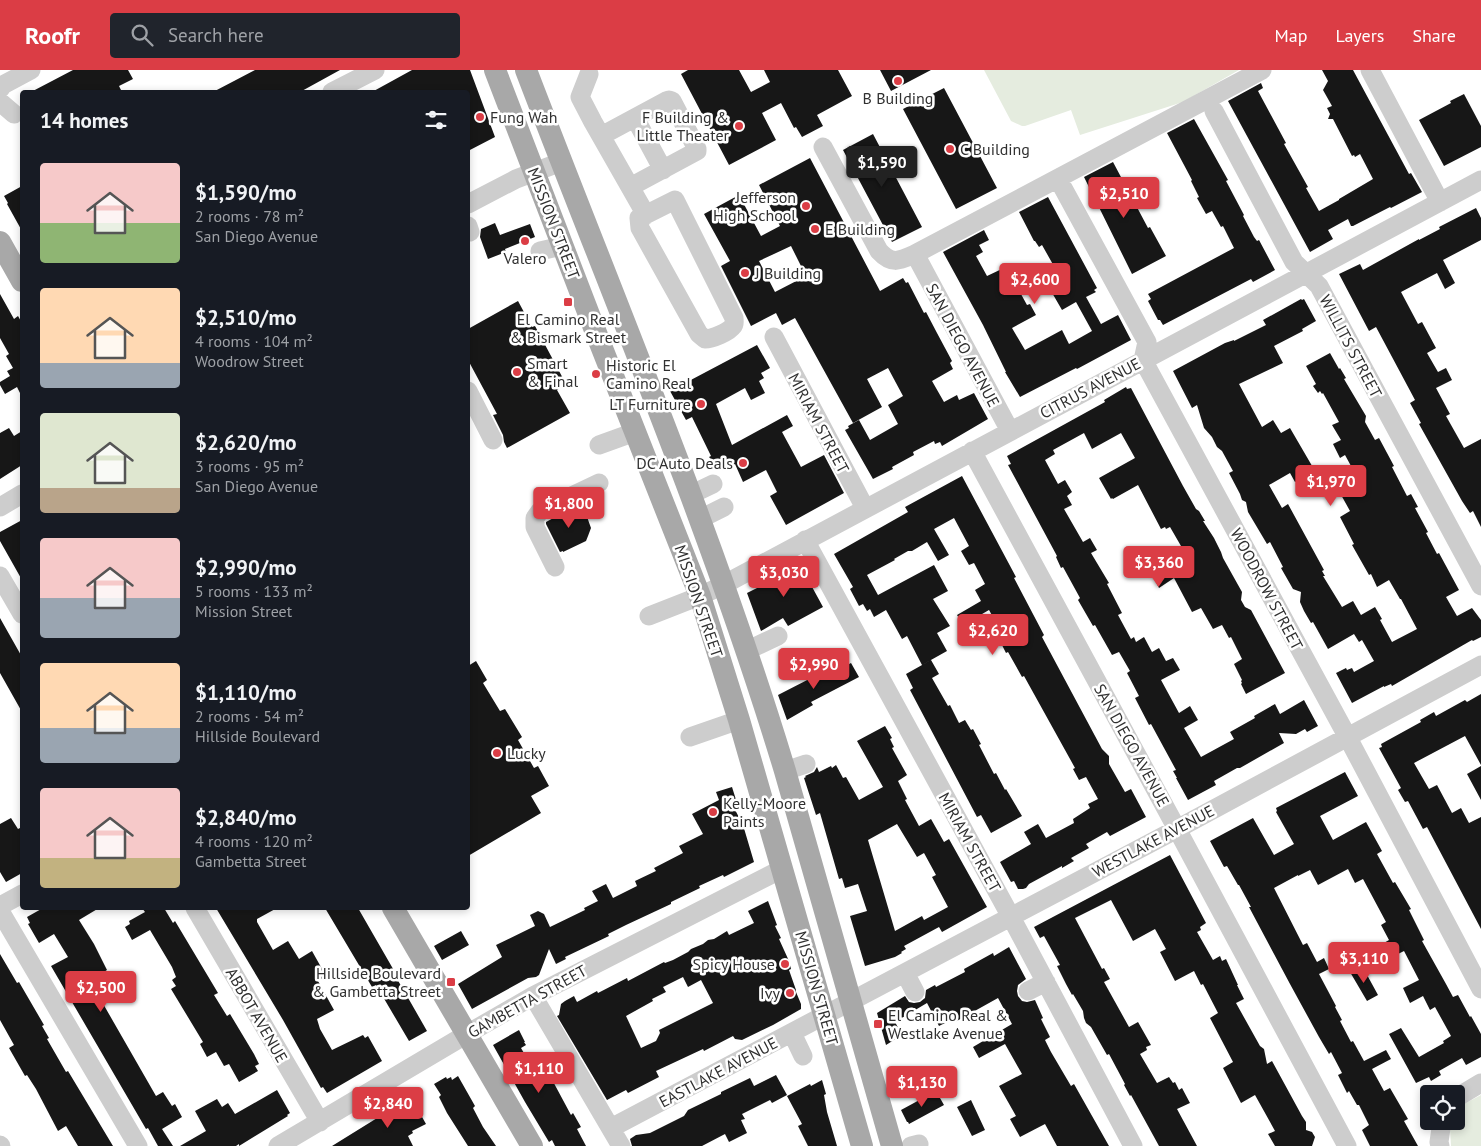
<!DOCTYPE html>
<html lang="en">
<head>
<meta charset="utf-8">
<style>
	:root { --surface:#171b24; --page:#20242c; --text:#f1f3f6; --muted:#9ea1a6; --accent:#db3d45 }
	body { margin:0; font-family:"PT Sans",sans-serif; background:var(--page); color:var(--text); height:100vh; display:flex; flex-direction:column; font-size:19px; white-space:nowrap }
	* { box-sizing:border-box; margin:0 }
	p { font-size:16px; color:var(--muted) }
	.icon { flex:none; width:28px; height:28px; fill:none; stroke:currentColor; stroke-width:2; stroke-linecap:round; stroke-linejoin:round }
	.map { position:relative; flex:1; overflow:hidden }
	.details { position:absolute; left:20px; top:20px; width:450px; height:820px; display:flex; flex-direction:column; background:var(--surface); border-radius:5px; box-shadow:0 2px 8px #0003 }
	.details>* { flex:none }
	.controls { position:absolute; left:1420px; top:1015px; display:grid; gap:10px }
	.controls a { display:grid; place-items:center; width:45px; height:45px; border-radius:5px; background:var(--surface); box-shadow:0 2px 8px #0003; font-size:25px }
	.price { position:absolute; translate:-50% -42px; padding:0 11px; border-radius:5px; background:var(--accent); color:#fff; font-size:16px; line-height:32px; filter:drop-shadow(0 1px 2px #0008) }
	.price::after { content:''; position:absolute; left:50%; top:30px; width:15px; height:11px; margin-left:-8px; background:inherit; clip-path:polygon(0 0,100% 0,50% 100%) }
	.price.selected { background:#222; color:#fff }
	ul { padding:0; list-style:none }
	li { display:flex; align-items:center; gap:15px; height:125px; padding:0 20px }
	li span { display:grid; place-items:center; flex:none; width:140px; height:100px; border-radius:5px; color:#555 }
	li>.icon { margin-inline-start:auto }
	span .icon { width:60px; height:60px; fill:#fffc; stroke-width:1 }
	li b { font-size:21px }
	h2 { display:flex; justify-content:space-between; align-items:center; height:60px; padding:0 20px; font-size:21px }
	header { display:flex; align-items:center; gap:30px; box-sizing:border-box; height:70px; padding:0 25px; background:var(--accent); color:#fff }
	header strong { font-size:24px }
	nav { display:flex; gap:28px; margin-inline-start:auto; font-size:18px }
	.search { width:350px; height:45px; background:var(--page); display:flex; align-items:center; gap:12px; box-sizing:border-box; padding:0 18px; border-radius:5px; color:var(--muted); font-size:19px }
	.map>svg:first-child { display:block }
	.green { fill:#e5ecdf }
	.building { fill:#171717; fill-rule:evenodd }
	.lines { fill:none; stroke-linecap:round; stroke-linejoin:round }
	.minor { stroke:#cdcdcd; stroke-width:19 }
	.major { stroke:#a8a8a8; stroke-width:22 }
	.poi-dot { fill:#db3d45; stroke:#fff; stroke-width:2 }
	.labels { text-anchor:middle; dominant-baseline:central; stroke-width:5; stroke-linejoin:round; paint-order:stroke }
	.poi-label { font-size:16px; fill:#303030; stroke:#fff; text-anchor:start }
	.street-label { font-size:16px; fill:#303030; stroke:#fff }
</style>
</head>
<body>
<header>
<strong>Roofr</strong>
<div class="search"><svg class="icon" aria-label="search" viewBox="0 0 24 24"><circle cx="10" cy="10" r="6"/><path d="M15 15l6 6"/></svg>Search here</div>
<nav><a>Map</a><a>Layers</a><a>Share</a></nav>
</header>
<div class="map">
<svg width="1481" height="1076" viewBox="0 0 1481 1076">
	<rect width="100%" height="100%" fill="#fff"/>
	<path class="green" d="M984,0H1239L1183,32L1080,65L1071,40L1025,56H1022L1011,51Z
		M1481,1025V1076H1451L1450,1059L1452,1051H1456V1042L1464,1034Z"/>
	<path class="building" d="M73,0H128L133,9L119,16L122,22H31Z
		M255,0H340L300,22H213Z
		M412,0H470L495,67L468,81V22H372Z
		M688,0H739L751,22L770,12L764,0H838L852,26L817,45L823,56L802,67L796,57L794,58L781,33L762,43L776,70L729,95L681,4Z
		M880,0H931L891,21Z
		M1322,0H1353L1409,104L1411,103L1422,122L1391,138L1390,137L1353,156H1351L1348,149L1328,160L1333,169L1310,182L1228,31L1261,13L1263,18L1258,21L1286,73L1284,74L1308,117L1306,118L1319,141L1339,130V129L1373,109L1360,84L1355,87L1354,85L1352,86L1333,49H1328L1330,44L1327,38L1332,36L1323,20L1328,11Z
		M944,18L997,118L956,139L903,39Z
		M1464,24L1481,56V77L1444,96L1419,50L1451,33L1450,31Z
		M1194,49L1228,110L1226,111L1244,145L1243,146L1254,167L1257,171L1259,170L1275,200L1253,212L1251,209L1163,255L1160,250H1158L1148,231L1151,229L1148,224L1234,178L1223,156L1221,157L1212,141L1206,144L1197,128L1199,127L1191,111L1192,110L1167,63Z
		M873,64L922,157L892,172L843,80Z
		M810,88L880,221L903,208L906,213L908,212L924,243L926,242L937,263L952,291L950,293L953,299L932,311L944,332L957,325L959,330L974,323L988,349L942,376L940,372L935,374L934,371L913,382L914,385L892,397L893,399L873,409L845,360L849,358L848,356L859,350L870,370L898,354L888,335L903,326L888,298L867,309L882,337L853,353L795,248L782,255L776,243L751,256L721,196L730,191L704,144L739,125L761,166L780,156L759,115ZM791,176L806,206L775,222L759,191Z
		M1113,92L1148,158L1150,157L1166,186L1132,204L1084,107Z
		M22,116V161L7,134L8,133L4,126Z
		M1048,127L1097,218L1094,220L1096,222L1086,227L1101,254L1118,245L1131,270L1077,299L1076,298L1020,327L1005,302H1006L983,255L943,182L984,160L989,170L979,175L983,182L976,186L987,206L1006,197L1027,235L1030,234L1036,245L1012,258L1025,280L1062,260L1069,274L1092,261L1076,232L1062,240L1051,221L1064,214L1042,175L1039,177L1035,171H1034L1019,142Z
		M1476,138L1481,148V170L1443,190L1455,213L1445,219L1437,203L1401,222L1418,254L1422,252L1436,278L1427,283L1438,302L1446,298L1452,310L1436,318L1450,344L1446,346L1464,378L1481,369V457L1473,441L1470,443L1462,431L1419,354L1421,353L1410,333L1415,330L1376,257L1369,261L1339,204L1360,194L1363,200L1419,169V170L1440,159L1439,157Z
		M495,153L500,165L530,154L535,167L505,179L506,182L488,189L480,167L481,159Z
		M0,224L14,249L18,246L22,253V327L17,317L5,324L0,315V312L10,306L7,301L13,298L6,286L9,284L0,268Z
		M1301,229L1302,230L1304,229L1316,251L1302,259L1303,261L1274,276L1283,293L1239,314L1262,357L1273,350L1281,363L1290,358L1315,401L1295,412L1290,403L1269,415L1282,438L1288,434L1324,500L1322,501L1325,506H1323L1342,537L1353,531L1361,545L1375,537L1382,549L1380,550L1392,572L1417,559L1401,529H1400L1389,510L1377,517L1371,504L1369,505L1352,475L1354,474L1340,447L1350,441L1340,423L1344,420L1341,416L1357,407L1345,385L1340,388L1333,374L1341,370L1332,355L1339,352L1323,323L1322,324L1320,321L1318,323L1313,316L1316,314L1306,296L1330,283L1339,299L1340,298L1346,308L1344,309L1366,346L1365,352L1375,370L1379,368L1394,396L1392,397L1407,426L1411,424L1418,437L1415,438L1428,462L1426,463L1437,484L1439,483L1459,520L1446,527L1457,546L1472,538L1481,550V567L1473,571L1472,570L1392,616L1391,614L1384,617V616L1352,633L1336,603L1346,598L1347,600L1352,598L1354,602L1374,591L1362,570L1359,572L1354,564L1328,579L1313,552L1311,553L1304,541L1300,532L1301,522L1293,519L1281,498L1283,497L1270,472L1267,474L1248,442L1246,432L1242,430L1240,424L1229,403L1233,401L1222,381L1217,377L1212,367L1204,358L1197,335L1192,338L1173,301L1225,273L1234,270V271L1266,255L1263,250Z
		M518,231L532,257L535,256L566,314L557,320L570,343L507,378L504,372L503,365L493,345L497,344L468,290V259Z
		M757,275L770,298L761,303L764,308L759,311L765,323L751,330L745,318L716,334L732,375L787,345L793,356L782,362L801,397L824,385L844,423L786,455L770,426L777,422L766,400L743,412L735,394L721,401L709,387L711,386L692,347L686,350L670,321Z
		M1126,317L1127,319L1131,318L1183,416L1196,439L1199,441L1205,451H1203L1214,468L1221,482L1223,488L1242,522L1241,530L1245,537L1251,540L1285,603L1246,624L1241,614L1242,613L1241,611L1242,610L1234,594L1242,589L1231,567L1229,568L1222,555L1213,559L1201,538L1192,542L1174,508L1159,518L1152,504L1184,485L1179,477L1181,476L1170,457L1166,459L1165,457L1161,459L1138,415L1113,429L1112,428L1111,429L1099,408L1135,388L1121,363L1092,379L1084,363L1053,380L1055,384L1045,390L1058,414L1065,410L1072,422L1067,426L1072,435L1064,439L1083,472L1090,468L1097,480L1091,483L1109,513L1107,514L1122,543L1118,545L1131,569L1134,567L1136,572L1144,567L1152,582L1159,578L1166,591L1173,588L1180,600L1161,610L1179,643L1190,636L1198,650L1184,658L1201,687L1234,669L1230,662L1255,648L1254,646L1275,634L1280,644L1304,630L1318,656L1307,662L1305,659L1296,664L1279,663L1284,673L1240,698H1237L1214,711L1216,715L1188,730L1176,708H1177L1173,701L1176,700L1151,654L1149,655L1135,628L1139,626L1127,603L1130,601L1119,582L1112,585L1095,555L1093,556L1078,530L1080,528L1063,497L1061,498L1056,487L1057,486L1008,395L1011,394L1007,386L1105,332L1104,330Z
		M9,358L14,366L22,361V395L0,409V363Z
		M962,406L1016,507L1014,508L1044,565L1042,567L1102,679L1109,686V694L1125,722L1131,719L1146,747L1110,766L1107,762L1086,774L1089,778L1071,788L1074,791L1062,798V796L1029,814L1026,818L1023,819H1018L1014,811L1011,812L1000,792L1031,774L1024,762L1038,754L1046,768L1074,753L1073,749L1090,738L1088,734L1098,729L1086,707L1079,710L1073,699L1075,698L1024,606L1022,607L1008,582L1006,583L1001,573L1006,570L989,540L963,555L957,545L981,531L975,520L985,514L974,493L969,495L961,481L969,476L954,448L934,459L949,485L938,491L927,472L912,481H908L894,489L895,490L867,505L878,525L934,495L948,521L933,529L950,556L937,563L947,581L922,595L907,566L902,569L886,540L874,547L870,539L867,541L863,534L859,536L850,519L853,517L834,484L908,442L905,437Z
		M581,437L584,445L586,444L591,458L588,466L586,471L563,482V481L560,482L546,454V452L570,439L571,442Z
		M22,450V510L0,471V462Z
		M799,493L823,537L788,556L783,548L761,561L747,523L765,514L763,512Z
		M0,548L22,587V642L0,603Z
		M931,590L939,604L932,608L948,636L950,635L959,653L965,650L971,660L973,659L981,674L979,675L994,704L996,703L1005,720L1006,719L1022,746L991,763L981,745L977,747L910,620L913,618L906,604Z
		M476,591L487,610L483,613L500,641L505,639L522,667L518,670L534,698L538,696L549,716L531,726L541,743L468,786V596Z
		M851,593L859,607L811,632L813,635L787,650L778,625L815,606L817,611Z
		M1481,624V695L1465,666L1414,693L1429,719L1437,715L1452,743L1461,738L1469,753L1481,747V859L1427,757L1423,759L1408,731L1405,732L1398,720L1401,718L1379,678L1382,677L1381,674L1421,652L1420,650L1434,642L1436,646L1465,630L1467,632Z
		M885,656L892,668L890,669L894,677L892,678L907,705L898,711L907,729L905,730L919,756L931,749L944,772L949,769L987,837L942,862L939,857L904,876L906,879L901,882L902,883L895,887L865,896L850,846L867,841L858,814L845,818L842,808L839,809L820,743L816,745L804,708L806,707L805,706L814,702L817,697L819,702L831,696L832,698L836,695L843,708L846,707L859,730L883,717L857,671ZM897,754L917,787L924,783L936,805L932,807L948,837L924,850L922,846L895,861L868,770Z
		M1481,696V730L1467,704Z
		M1345,702L1358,726L1320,746L1333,770L1366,752L1382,781L1377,784L1393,813L1395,812L1411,839L1409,840L1424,870L1422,871L1446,914L1453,927L1458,925L1470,947L1471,946L1481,964V987L1466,995L1462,988L1439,1001L1441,1005L1431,1011L1429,1007L1416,1013L1389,964L1401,958L1419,987L1444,973L1443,971L1451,966L1435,937L1430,940L1423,926L1410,933L1403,918L1419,910L1404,881L1384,891L1377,877L1389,870L1381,855L1386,852L1363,809L1355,813L1348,799L1318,815L1310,800L1298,806V805L1274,818L1303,875L1307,873L1317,892L1324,888L1329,899L1319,904L1336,936L1335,937L1342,950L1340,951L1351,972L1353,971L1364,991L1386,980L1391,989L1372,999L1384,1021L1390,1018L1408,1049L1404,1051L1418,1076H1370L1362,1060L1369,1055L1359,1035H1357L1349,1021L1347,1023L1338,1005L1342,1003L1331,982L1329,984L1319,967L1290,914L1249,837H1251L1239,815H1238L1227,796L1224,797L1210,771L1253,748L1274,785L1294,774L1276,742L1277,741L1276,738Z
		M732,717L737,733L732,734L743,755L754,792L724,807L723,805L699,816L700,818L671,832V834L626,855L608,864L609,866L565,887L566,889L556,894L549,879L539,905L536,907L528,908L472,939L458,914L502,887L496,875L535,856L530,845L538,841L544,844L550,857L585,840L584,838L598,831L592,821L606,814L613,828L637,816L635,811L656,801L654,798L683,783L679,776L703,764L692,744L719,730L716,722Z
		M11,748L18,759L22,757V803L6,812L0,802V754Z
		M1170,785L1206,853L1200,857L1201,860L1197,862L1213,890L1220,886L1222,891L1226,889L1238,915H1237L1244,929L1236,933L1260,976L1264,979L1267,994L1272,991L1302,1046L1306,1052V1060L1312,1062L1315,1067L1312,1076H1275L1268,1064L1275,1061L1255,1025L1241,1033L1223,998L1233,992L1210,948L1218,943L1203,914L1201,915L1194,901L1175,911L1160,882L1166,879L1155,859L1133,871L1111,830L1075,848L1102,899L1104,898L1110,909L1104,912L1129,957L1138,952L1151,975L1146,977L1147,980L1140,984L1157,1013L1169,1007L1173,1013L1175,1012L1179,1020L1182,1018L1190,1033L1177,1039L1197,1076H1159L1131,1025L1130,1026L1124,1015L1125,1014L1109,984L1107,985L1091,957L1086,953L1084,948L1083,941L1073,924L1072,925L1066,914L1057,896L1060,895L1044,866L1040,868L1034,857Z
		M768,831L777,855L775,856L781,868L779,869L789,891L791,899L789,900L796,920V922L801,934V939L773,955L742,970L735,969L733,966L704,981L703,979L656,1001L659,1007L628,1023L626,1020L607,1030L557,946L559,945L561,934L565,931L574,926L577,932L597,921L598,923L627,908L628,911L664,892L665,893L673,890L688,882L691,879L703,874L708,870L714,869L727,861L729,865L754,853L748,841ZM683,907L688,917L701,910L713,933L659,960L660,963L656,971L641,978L626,946L653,931L652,929L666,922L663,917Z
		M43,838H99L79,850L94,874L107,900L90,911L156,1026L163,1022L172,1036L175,1034L182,1047L162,1059L173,1076H158L148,1058L146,1059L51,896L68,887L54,864L39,873L28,854L30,853L27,847Z
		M142,838H164L173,853L175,851L218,923L214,925L227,946L230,944L254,984L259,994L255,996L258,1001L239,1012L229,994L224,996L216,982L207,987L200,974L203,972L171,919L176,916L172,910L176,907L172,897L150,860L132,870L125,857L130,854L129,851L145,842Z
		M216,838H277L257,849V852L273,880L288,871L299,889L312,881L326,906L318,911L334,940L317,949L320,959L332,980L363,965L365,968L368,966L382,991L327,1023L323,1017L321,1018L283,950Z
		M325,838H358L396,904H394L403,919L427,961L409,971L376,915L372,917Z
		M461,861L469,875L442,890L434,876Z
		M1009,877L1026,909L1018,915L1017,921L1018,926L1022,931L1027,932L1035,930L1043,948L1041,949L1050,967L1045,970L1051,982L1071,1016L1074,1014L1109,1076H1057L1045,1054L1020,1067L1010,1049L1016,1046L999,1016L1022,1004L1005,974L979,988L973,977L1012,954L998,928L955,952L953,949L939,956L927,933L895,952L902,965L886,975L877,943L905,926L909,932L914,933L920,932L925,928L926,920L935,915L936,917L965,902L964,899L993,883L994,886Z
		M0,884L17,913L19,912L44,955L42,956L49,968L47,969L66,1002L68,1001L113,1076H78L66,1056L58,1061L36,1019L27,1005L25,1006L9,978L14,975L0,950Z
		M1360,897L1364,904L1366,903L1378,925L1367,931L1350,902Z
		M519,960L525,972H524L526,975L521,978L539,1009L549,1004L571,1045L573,1043L581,1057L577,1059L586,1076H555L552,1070L549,1072L525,1032L493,975Z
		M776,1005L787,1025L772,1033L770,1030L742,1044L745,1049L741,1050L747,1063L729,1072L725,1064L702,1076H632L630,1069L636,1065L650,1063L684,1046L688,1040L721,1024V1022L750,1008L754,1016Z
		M458,1006L475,1036L473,1038L483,1057L496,1076H468L447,1043L439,1027L441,1025L434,1014L446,1007L447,1009L451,1007L452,1010Z
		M822,1010L826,1024L824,1025L827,1042L837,1076H808L798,1056L802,1054L787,1026L810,1014L811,1016Z
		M277,1020L290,1043L287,1045L288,1046L239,1076V1074L236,1076H180L206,1061L195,1041L217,1029L222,1037L228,1033L235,1044Z
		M936,1021L944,1035L909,1054L908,1052H907L901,1040Z
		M412,1029L426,1054L412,1061L413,1063L408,1066L413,1076H332L382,1045L403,1033L404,1034Z
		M971,1030L985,1060L972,1066L957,1037Z"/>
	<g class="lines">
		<path class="minor" d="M1370,0L1440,132
			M589,4L580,27L593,52L646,145
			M0,19L3,15L31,0
			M332,22L375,0
			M0,32L14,44
			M1214,41L1294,192L1319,216L1481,516
			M635,48L663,100
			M601,66L666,31L669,30L672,31L697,79V81L630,117
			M823,77L879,181C892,195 899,191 915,184L1010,361
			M1063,118L1147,272L1143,290L1347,666L1481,919
			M675,130L734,248C734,251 735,254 733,256C729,262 712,269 705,269L699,264L640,158L639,148Z
			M468,134L516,109L561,92
			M468,156L470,162
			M540,181L562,176
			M915,184L1262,0
			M774,267L865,438
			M468,321L493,370
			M599,375L635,362
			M972,381L1177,759L1347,1076
			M690,425L713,414
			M0,437L22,424
			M700,449L724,437
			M805,470L1011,847L1133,1076
			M555,497L535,457V448L540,441L599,413
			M0,506L22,544
			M649,546L700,526L723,515L1481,110
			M746,581L778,566
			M690,667L739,650
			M785,701L806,694
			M0,836L22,824
			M195,838L320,1052
			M0,841L138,1076
			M905,903L915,922
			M1028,921L1046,912
			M533,926L621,1076
			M792,963L803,986
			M1456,1028L1481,1013
			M611,1058L1177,759L1481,595
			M0,1075L1,1076
			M278,1076L467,964L533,926L782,799
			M911,1076L919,1074
			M1440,1076L1439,1072L1442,1051"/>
		<path class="major" d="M495,0L598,268L700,526L739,650L862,1076
			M526,0C615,233 713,463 785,701L892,1076
			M0,172L22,211
			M393,838L532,1076"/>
	</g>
	<g class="poi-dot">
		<circle cx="898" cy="11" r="5"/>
		<circle cx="480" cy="47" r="5"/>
		<circle cx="739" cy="56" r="5"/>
		<circle cx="950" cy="79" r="5"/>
		<circle cx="806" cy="136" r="5"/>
		<circle cx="815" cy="159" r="5"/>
		<circle cx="525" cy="171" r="5"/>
		<circle cx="745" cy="203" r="5"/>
		<rect x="563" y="227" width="10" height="10" rx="2.5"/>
		<circle cx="517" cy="302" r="5"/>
		<circle cx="596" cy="304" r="5"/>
		<circle cx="701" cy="334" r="5"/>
		<circle cx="743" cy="393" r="5"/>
		<circle cx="497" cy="683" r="5"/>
		<circle cx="713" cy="742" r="5"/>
		<circle cx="785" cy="894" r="5"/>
		<rect x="446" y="907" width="10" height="10" rx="2.5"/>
		<circle cx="790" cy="923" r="5"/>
		<rect x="873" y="949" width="10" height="10" rx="2.5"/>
	</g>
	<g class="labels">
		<g class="poi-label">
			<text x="898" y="28" text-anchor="middle">B Building</text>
			<text x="490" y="47">Fung Wah</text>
			<text x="729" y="47" text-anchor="end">F Building &amp;<tspan x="729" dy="18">Little Theater</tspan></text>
			<text x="960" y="79">C Building</text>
			<text x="796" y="127" text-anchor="end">Jefferson<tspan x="796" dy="18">High School</tspan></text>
			<text x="825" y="159">E Building</text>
			<text x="525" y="188" text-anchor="middle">Valero</text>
			<text x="755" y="203">J Building</text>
			<text x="568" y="249" text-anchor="middle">El Camino Real<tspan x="568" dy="18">&amp; Bismark Street</tspan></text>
			<text x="527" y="293">Smart<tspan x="527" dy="18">&amp; Final</tspan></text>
			<text x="606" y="295">Historic El<tspan x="606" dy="18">Camino Real</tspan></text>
			<text x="691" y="334" text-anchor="end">LT Furniture</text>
			<text x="733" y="393" text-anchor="end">DC Auto Deals</text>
			<text x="507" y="683">Lucky</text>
			<text x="723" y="733">Kelly-Moore<tspan x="723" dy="18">Paints</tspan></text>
			<text x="775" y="894" text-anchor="end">Spicy House</text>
			<text x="441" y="903" text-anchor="end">Hillside Boulevard<tspan x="441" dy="18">&amp; Gambetta Street</tspan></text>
			<text x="780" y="923" text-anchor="end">Ivy</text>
			<text x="888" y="945">El Camino Real &amp;<tspan x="888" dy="18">Westlake Avenue</tspan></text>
		</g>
		<g class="street-label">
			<text transform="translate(554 153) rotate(69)">MISSION STREET</text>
			<text transform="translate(963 275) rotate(62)">SAN DIEGO AVENUE</text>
			<text transform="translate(1351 276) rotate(62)">WILLITS STREET</text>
			<text transform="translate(1090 318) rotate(-28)">CITRUS AVENUE</text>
			<text transform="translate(819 353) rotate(62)">MIRIAM STREET</text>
			<text transform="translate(1267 519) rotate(62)">WOODROW STREET</text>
			<text transform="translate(699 531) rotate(71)">MISSION STREET</text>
			<text transform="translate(1132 675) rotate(61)">SAN DIEGO AVENUE</text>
			<text transform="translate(1153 771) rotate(-28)">WESTLAKE AVENUE</text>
			<text transform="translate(970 772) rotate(61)">MIRIAM STREET</text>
			<text transform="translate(817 918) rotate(74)">MISSION STREET</text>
			<text transform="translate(527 931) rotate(-29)">GAMBETTA STREET</text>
			<text transform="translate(257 945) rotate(60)">ABBOT AVENUE</text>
			<text transform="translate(718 1002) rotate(-28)">EASTLAKE AVENUE</text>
		</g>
	</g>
</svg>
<div class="controls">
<a><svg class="icon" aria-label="locate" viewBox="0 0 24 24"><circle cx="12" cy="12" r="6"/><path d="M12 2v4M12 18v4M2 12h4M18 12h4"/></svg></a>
</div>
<b class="price selected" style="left:882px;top:118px">$1,590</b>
<b class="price" style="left:1124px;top:149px">$2,510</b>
<b class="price" style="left:1035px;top:235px">$2,600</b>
<b class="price" style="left:1331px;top:437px">$1,970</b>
<b class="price" style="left:569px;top:459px">$1,800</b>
<b class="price" style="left:1159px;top:518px">$3,360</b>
<b class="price" style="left:784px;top:528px">$3,030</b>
<b class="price" style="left:993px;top:586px">$2,620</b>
<b class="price" style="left:814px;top:620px">$2,990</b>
<b class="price" style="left:1364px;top:914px">$3,110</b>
<b class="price" style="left:101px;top:943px">$2,500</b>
<b class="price" style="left:539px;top:1024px">$1,110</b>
<b class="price" style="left:922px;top:1038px">$1,130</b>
<b class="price" style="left:388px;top:1059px">$2,840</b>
<section class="details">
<h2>14 homes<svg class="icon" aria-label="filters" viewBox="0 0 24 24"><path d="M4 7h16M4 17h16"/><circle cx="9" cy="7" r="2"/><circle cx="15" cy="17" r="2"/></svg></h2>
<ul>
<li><span style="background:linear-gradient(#f6c9c9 60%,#8fb573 0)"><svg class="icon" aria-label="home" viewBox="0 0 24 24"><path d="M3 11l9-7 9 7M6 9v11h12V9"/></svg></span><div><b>$1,590/mo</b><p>2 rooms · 78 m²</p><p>San Diego Avenue</p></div></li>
<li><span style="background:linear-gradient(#ffd9b3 75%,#9aa5b1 0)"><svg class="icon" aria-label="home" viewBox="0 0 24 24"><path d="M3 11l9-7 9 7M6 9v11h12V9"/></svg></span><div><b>$2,510/mo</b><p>4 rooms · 104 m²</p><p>Woodrow Street</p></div></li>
<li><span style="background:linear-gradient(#dfe7d0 75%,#b9a48a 0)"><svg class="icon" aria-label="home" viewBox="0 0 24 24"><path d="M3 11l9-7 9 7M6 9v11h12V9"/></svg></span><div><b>$2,620/mo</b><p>3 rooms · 95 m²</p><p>San Diego Avenue</p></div></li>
<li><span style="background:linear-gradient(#f6c9c9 60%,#9aa5b1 0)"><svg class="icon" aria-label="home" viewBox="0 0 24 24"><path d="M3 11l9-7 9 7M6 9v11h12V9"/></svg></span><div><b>$2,990/mo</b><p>5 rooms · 133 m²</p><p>Mission Street</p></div></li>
<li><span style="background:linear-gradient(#ffd9b3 65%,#9aa5b1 0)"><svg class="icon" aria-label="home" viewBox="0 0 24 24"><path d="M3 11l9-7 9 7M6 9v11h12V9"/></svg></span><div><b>$1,110/mo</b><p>2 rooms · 54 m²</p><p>Hillside Boulevard</p></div></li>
<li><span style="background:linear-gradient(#f6c9c9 70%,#c2b280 0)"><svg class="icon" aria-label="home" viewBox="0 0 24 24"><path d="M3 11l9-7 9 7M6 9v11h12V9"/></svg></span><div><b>$2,840/mo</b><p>4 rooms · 120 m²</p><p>Gambetta Street</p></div></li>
</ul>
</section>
</div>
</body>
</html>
